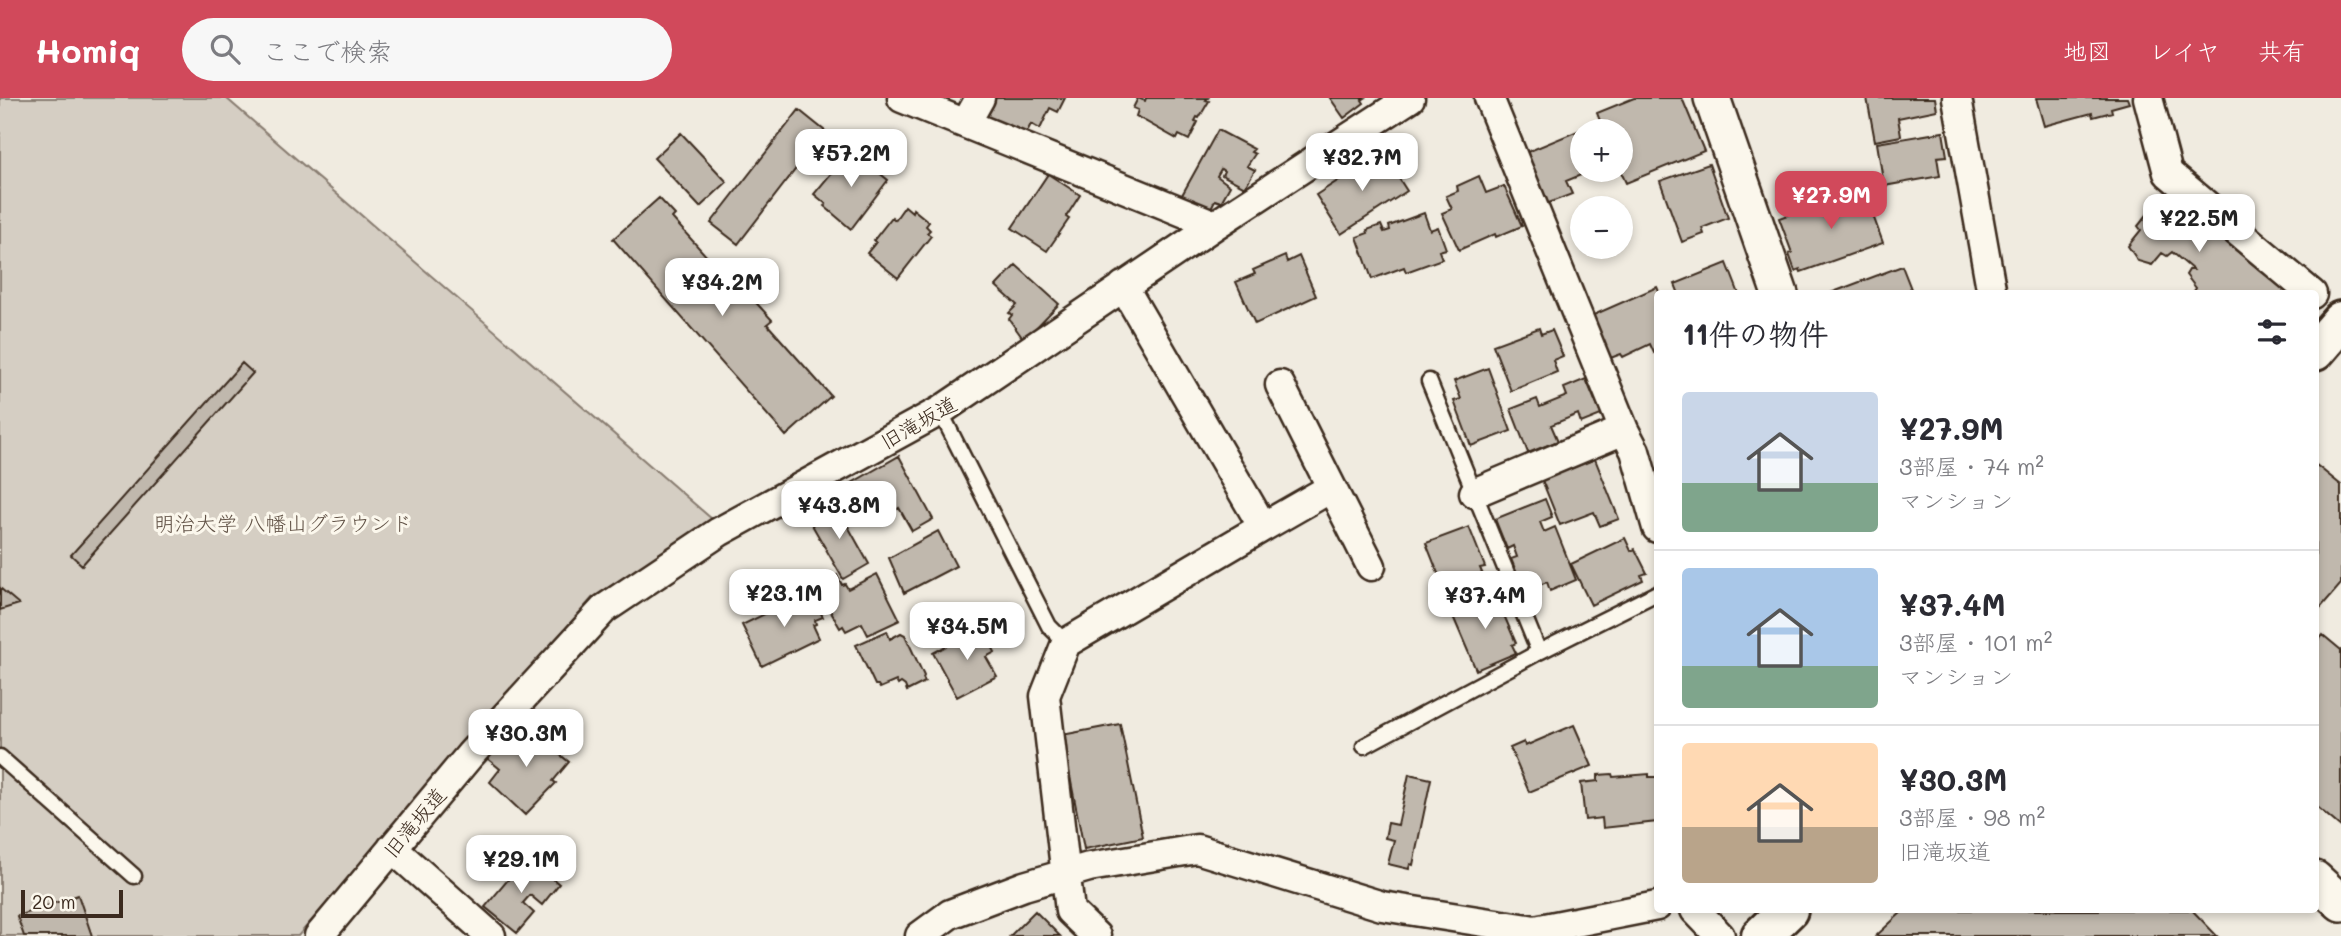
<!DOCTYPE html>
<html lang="ja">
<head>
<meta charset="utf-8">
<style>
	:root { --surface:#fff; --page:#f7f7f7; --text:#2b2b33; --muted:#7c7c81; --line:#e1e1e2; --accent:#d1495b }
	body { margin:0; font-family:Mali,"Klee One",sans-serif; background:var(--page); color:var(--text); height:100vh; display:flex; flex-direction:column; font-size:26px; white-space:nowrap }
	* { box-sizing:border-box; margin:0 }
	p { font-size:23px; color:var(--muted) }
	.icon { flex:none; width:38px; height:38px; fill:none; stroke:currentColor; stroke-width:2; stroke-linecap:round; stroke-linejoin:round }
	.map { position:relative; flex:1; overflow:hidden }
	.drawer { position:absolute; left:1654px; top:192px; width:665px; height:623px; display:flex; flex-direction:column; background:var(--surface); border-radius:7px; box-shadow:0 4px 10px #0003 }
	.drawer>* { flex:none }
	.fabs { position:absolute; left:1570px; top:21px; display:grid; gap:14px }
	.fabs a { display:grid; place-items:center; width:63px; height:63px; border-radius:50%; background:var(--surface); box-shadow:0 4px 10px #0003; font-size:35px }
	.scale { position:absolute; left:21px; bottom:18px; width:102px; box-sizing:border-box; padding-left:7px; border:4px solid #3b2a1e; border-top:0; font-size:19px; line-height:24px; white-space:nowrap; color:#3b2a1e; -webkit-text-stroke:5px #fbf7ec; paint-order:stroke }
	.price { position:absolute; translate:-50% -60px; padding:0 16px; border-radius:14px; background:#fff; color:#222; font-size:23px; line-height:46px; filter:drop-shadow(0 2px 4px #0008) }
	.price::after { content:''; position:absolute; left:50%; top:42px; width:21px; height:16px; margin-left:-10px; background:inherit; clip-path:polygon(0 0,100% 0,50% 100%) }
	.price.active { background:var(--accent); color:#fff }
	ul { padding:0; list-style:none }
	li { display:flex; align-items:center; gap:21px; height:175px; padding:0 28px }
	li+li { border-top:2px solid var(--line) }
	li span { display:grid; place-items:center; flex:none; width:196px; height:140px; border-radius:7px; color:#555 }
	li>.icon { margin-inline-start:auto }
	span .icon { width:84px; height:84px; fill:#fffc; stroke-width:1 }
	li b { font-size:30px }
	h2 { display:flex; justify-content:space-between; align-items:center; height:84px; padding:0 28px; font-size:30px }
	header { display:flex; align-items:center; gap:42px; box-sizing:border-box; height:98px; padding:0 35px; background:var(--accent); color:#fff }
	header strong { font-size:33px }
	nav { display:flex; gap:38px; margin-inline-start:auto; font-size:24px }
	.search { width:490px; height:63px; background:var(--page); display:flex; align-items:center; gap:18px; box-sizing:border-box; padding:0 24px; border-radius:38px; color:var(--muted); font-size:26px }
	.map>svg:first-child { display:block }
	.green { fill:#d5cec3; stroke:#887c70; stroke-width:2 }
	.building { fill:#c0b8ad; stroke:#3b2a1e; stroke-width:2 }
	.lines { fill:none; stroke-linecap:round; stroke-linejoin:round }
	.service-casing { stroke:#3b2a1e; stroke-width:19 }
	.minor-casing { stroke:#3b2a1e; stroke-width:33 }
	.tertiary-casing { stroke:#3b2a1e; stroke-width:40 }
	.secondary-casing { stroke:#3b2a1e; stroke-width:44 }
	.service { stroke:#fbf7ec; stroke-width:14 }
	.minor { stroke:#fbf7ec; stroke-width:28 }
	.tertiary { stroke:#fbf7ec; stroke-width:35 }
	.secondary { stroke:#fbf7ec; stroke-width:38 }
	.labels { text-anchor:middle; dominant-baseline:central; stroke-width:6; stroke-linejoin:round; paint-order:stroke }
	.street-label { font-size:21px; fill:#3b2a1e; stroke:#fbf7ec }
	.park-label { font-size:21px; fill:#625347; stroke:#fbf7ec }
</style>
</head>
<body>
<header>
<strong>Homiq</strong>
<div class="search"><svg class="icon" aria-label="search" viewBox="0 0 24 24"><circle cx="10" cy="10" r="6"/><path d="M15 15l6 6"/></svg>ここで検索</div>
<nav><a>地図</a><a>レイヤ</a><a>共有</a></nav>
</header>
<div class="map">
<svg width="2341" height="838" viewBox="0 0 2341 838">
	<rect width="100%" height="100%" fill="#f0ebe0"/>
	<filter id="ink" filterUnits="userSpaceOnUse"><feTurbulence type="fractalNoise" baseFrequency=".0143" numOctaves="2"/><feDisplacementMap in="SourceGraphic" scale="14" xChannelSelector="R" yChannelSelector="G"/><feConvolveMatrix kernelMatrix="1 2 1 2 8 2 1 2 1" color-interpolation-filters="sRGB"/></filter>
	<g filter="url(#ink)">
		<path class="green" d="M0,0H226L713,422L592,500L298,838H0Z"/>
		<path class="building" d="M991,0H1065L1058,14L1050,10L1040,31L1031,26L1024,40L984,20L994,1Z
			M1138,0L1145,3L1146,0H1208L1206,2L1209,3L1199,20L1197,19L1195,23L1198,24L1189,42L1179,37L1177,41L1136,18L1138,12L1133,10Z
			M1330,0H1365L1362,2L1364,5L1344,20Z
			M1634,0H1682L1704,53L1626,85L1620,72V33H1604L1597,15Z
			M1867,0H1935L1937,12L1898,20L1901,38L1875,43Z
			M2036,0H2127L2129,5L2111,10L2112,14L2093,19L2092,15L2044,28Z
			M799,12L825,33L738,146L711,125Z
			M1592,27L1594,33H1582V72H1593L1566,83L1572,96L1541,108L1520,57Z
			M1218,32L1254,51L1251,54L1255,56L1247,68L1255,72L1245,89L1222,77L1224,73L1221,71L1217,78L1230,88L1221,104L1215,102L1209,114L1182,97Z
			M1943,34L1947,58L1937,59L1940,78L1884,88L1877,45Z
			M681,35L727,84L700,109L654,60Z
			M1382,54L1407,93L1341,136L1316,97Z
			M848,55L858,63L861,60L888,82L851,131L824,108L826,106L814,96Z
			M1709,66L1728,120L1702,130L1704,136L1682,144L1660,83Z
			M1048,76L1080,97L1066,119L1069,121L1047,153L1012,130Z
			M1479,78L1486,95L1504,88L1522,128L1496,139L1495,136L1459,152L1442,115L1452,111L1446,98L1458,93L1457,88Z
			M1863,90L1883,145L1801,174L1800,171L1795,173L1789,156L1792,155L1779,120Z
			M659,100L675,117L672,120L746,202L750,198L772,222L767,226L831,298L786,338L613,141Z
			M2168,100L2191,117L2192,116L2289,196H2192L2196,190L2186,177L2189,172H2193L2172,154L2167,158L2162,155L2152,167L2138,163L2128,148L2141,132L2138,128L2151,112L2155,115Z
			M905,108L912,114L913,111L929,124L926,128L930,132L927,135L931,138L898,180L867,155L876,144L874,142L892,119L895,122Z
			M1424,115L1430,132L1438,129L1446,151L1439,153L1442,161L1406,174L1404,169L1372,181L1357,139L1368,135L1367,132L1381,127L1384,134L1390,132L1389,128Z
			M1285,158L1287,164L1299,158L1316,198L1255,226L1236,184L1255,176L1253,172Z
			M1727,165L1739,196H1679L1675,186Z
			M1016,167L1059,206L1024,242L1009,221L1012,217L1009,215L1017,207L996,188Z
			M1902,168L1913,196H1828Z
			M1657,189L1660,196H1657V254L1654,255L1650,246L1623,259L1621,256L1608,261L1589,219Z
			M1539,230L1541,236L1552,232L1563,258L1553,262L1557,274L1511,293L1493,247Z
			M242,265L253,275L82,467L71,457Z
			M1488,270L1511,333L1471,348L1454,303L1461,301L1454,283Z
			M1586,281L1601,317L1581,325L1578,316L1551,327L1558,343L1528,355L1511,311L1537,301L1540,309L1567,298L1564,290Z
			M899,358L933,421L912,433L899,410L870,427L857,405L860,403L850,386Z
			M1595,361L1619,421L1600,428L1594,414L1560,427L1542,382Z
			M2315,366L2341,387V486L2315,516Z
			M1545,401L1552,419L1540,424L1544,434L1555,429L1576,482L1550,493L1547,484L1524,493L1511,461L1517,459L1513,448L1507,451L1495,421Z
			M835,405L869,466L843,481L808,420Z
			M1469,429L1485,469L1480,470L1483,477L1445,493L1426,445Z
			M938,433L956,468L904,495L889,460Z
			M1625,440L1631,453L1635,451L1647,475L1641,477L1643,482L1591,507L1571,466Z
			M877,476L900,522L868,537L862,525L846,533L843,528L840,530L816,488L837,477L842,487L845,486L848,491Z
			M0,490L19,506L0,512Z
			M1494,494L1516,545L1512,547L1516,555L1476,572L1452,516L1470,509L1468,505Z
			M811,496L823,519L815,522L816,526L813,527L819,540L762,568L742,527L802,498L803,499Z
			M982,529L995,554L986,559L997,578L957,599L933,555Z
			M887,533L890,541L901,535L905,537L924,578L923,580L925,584L907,593L905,588L901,585L898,587L896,583L880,590L878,587H875L856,547Z
			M2323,537L2341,552V729L2315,707V547Z
			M1120,626L1143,739L1084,751L1062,637Z
			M1574,627L1592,668L1529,694L1510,650L1524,644L1525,648Z
			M526,629L569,664L553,683L556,685L525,717L490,684L500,671L488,661L507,639L513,644Z
			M1409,676L1431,681L1413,767L1410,766L1409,771L1388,766L1394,742L1385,740L1388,725L1398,727Z
			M1612,676L1613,679L1649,676V679H1657V724L1603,730L1602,720L1585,722L1581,685L1598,683V677Z
			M527,759L559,786L542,807L530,797L523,805L534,815L517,835L485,809Z
			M78,797L92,838H24L17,818Z
			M1904,812H2192L2217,838H1876Z
			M1035,813L1060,838H1010Z"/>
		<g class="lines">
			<g class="service-casing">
				<path id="service" d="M1429,283L1539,554
					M940,313L1049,528L1066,545
					M1364,648L1539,554L1657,495
					M0,659L134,778"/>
			</g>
			<g class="minor-casing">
				<path id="minor" d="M902,0L1215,127
					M1489,0L1624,332L1635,353L1657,430
					M1957,0L1992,196
					M2148,0L2168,75L2312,196
					M966,25L980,0
					M1280,287L1371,468
					M1474,395L1624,332
					M1263,429L1331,390
					M392,750L491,838
					M1695,812L1720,838
					M319,838L470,657L604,511L719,434L940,313L1215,127L1410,0
					M920,838L950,816L1024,788L1089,769L1197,751L1382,808L1535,832L1657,808
					M1096,838L1070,813L1045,598L1066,545L1263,429L1123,188"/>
			</g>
			<g class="tertiary-casing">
				<path id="tertiary" d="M1712,0L1780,196
					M2315,781L2341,805"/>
			</g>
			<g class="secondary-casing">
				<path id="secondary" d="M2315,253L2341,223
					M1761,838L1788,812"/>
			</g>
			<use href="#service" class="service"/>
			<use href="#minor" class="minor"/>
			<use href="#tertiary" class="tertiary"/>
			<use href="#secondary" class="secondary"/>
		</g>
	</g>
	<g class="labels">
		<g class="street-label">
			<text transform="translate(918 324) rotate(-30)">旧滝坂道</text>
			<text transform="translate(414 724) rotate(-50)">旧滝坂道</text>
		</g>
		<g class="park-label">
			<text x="283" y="424">明治大学 八幡山グラウンド</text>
		</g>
	</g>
</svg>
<div class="fabs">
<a>+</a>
<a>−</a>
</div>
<div class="scale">20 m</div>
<b class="price" style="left:851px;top:91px">¥57.2M</b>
<b class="price" style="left:1362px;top:95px">¥32.7M</b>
<b class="price active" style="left:1831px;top:133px">¥27.9M</b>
<b class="price" style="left:2199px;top:156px">¥22.5M</b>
<b class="price" style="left:722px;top:220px">¥34.2M</b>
<b class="price" style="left:839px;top:443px">¥43.8M</b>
<b class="price" style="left:784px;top:531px">¥23.1M</b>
<b class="price" style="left:1485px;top:533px">¥37.4M</b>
<b class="price" style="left:967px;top:564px">¥34.5M</b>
<b class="price" style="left:526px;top:671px">¥30.3M</b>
<b class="price" style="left:521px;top:797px">¥29.1M</b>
<section class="drawer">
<h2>11件の物件<svg class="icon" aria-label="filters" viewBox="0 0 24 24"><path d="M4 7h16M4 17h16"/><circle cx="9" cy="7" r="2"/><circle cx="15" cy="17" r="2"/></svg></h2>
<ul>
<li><span style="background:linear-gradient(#c9d6e8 65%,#7fa58c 0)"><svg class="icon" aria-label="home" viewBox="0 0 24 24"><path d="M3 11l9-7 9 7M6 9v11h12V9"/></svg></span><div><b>¥27.9M</b><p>3部屋 · 74 m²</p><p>マンション</p></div></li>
<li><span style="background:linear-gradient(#a9c7e8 70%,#7fa58c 0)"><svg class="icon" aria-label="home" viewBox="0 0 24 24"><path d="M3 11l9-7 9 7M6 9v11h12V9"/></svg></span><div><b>¥37.4M</b><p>3部屋 · 101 m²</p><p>マンション</p></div></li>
<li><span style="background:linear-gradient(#ffd9b3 60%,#b9a48a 0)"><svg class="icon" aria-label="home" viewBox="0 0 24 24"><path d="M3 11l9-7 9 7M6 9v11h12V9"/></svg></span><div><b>¥30.3M</b><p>3部屋 · 98 m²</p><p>旧滝坂道</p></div></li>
</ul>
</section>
</div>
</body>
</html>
